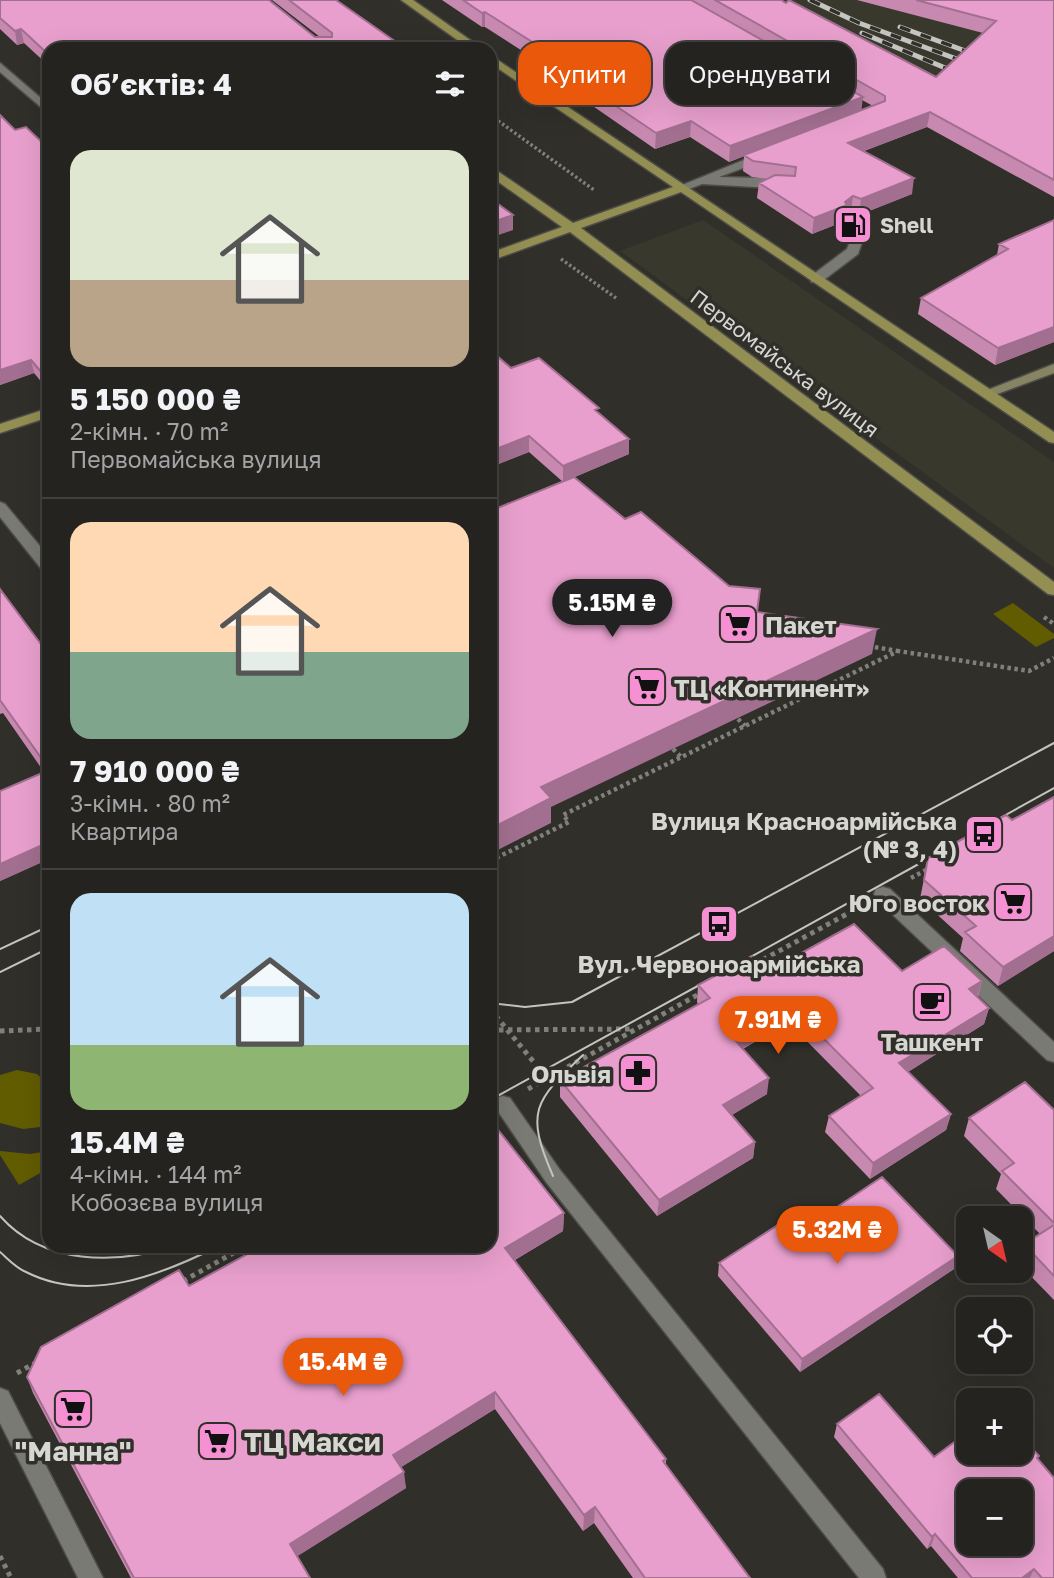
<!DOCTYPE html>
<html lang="uk">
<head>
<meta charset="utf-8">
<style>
	:root { --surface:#242320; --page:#302f2d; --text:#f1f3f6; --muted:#a3a4a5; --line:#41403e; --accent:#ea580c }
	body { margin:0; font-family:"Golos Text",sans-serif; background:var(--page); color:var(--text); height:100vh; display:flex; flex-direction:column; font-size:26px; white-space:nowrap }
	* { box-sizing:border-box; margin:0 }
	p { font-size:23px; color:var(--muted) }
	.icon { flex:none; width:38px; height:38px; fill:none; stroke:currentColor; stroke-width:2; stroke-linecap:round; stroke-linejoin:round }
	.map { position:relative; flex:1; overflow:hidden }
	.drawer { position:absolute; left:42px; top:42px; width:455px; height:1211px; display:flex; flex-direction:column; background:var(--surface); border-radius:21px; box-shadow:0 7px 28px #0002,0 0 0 2px var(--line) }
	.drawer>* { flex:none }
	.top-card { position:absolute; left:518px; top:42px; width:430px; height:63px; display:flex; gap:14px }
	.needle { width:46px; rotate:146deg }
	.tools { position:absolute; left:956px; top:1206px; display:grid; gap:14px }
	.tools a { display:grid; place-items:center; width:77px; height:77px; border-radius:14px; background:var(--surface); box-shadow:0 7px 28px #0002,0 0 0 2px var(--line); font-size:35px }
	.price { position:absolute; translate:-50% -60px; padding:0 16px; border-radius:24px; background:var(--accent); color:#fff; font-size:23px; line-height:46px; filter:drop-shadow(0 2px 4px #0008) }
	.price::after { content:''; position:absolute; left:50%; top:42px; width:21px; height:16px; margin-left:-10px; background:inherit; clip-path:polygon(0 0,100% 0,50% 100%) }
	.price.selected { background:#222; color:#fff }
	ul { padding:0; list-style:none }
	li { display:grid; align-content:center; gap:14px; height:371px; padding:0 28px }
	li+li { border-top:2px solid var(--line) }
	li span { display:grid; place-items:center; height:217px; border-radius:21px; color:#555 }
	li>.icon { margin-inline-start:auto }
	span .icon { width:126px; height:126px; fill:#fffc; stroke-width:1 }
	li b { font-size:30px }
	h2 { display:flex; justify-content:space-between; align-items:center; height:84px; padding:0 28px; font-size:30px }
	.chip { padding:0 24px; border-radius:21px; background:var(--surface); box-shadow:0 7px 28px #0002,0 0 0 2px var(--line); font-size:24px; line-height:63px }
	.chip.selected { background:var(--accent); color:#fff }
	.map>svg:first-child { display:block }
	.built { fill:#38382d }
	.green { fill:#625c00 }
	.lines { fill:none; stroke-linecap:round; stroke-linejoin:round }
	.lane-casing { stroke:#4d4c48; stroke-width:3 }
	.street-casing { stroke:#4d4c48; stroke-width:3 }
	.secondary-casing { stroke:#4d4c48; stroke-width:3 }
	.primary-casing { stroke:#4d4c48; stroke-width:3 }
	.path-far2 { stroke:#81817c; stroke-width:3.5; stroke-dasharray:2.5 2.5; stroke-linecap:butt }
	.path-far1 { stroke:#81817c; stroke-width:4.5; stroke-dasharray:3.5 3.5; stroke-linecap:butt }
	.path { stroke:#81817c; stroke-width:5; stroke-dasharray:4.5 4.5; stroke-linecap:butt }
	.lane { fill:#7a7a74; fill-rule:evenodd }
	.street { fill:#7a7a74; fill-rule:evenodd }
	.secondary { fill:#868462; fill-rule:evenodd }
	.primary { fill:#938e51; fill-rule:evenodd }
	.tram { stroke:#c4c4c0; stroke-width:2 }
	.rail-casing { stroke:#c4c4c0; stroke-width:5 }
	.rail { stroke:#302f2a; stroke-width:3.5; stroke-dasharray:11; stroke-linecap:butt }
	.wall { fill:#c889b0; fill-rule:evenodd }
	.shaded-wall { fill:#a26f90 }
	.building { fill:#e89fcd; stroke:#a26f90; stroke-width:2; fill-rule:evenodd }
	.labels { text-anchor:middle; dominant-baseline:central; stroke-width:7; stroke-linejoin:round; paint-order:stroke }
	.far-poi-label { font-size:21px; font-weight:bold; fill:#d6d6d2; stroke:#302f2a; text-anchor:start }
	.far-street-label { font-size:21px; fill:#d6d6d2; stroke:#302f2a }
	.poi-label { font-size:24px; font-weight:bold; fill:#d6d6d2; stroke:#302f2a; text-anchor:end }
	.near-poi-label { font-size:28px; font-weight:bold; fill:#d6d6d2; stroke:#302f2a; text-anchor:start }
</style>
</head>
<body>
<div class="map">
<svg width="1054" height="1578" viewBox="0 0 1054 1578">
	<rect width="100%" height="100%" fill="#302f2a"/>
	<path class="built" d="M782,0H1054L974,95Z
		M703,220L1054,462V568L620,251Z"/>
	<path class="green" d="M1013,603L1054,634V638L1036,647L993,614Z
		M17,1070L37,1074L49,1085V1126L23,1129L0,1123V1075Z
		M0,1151L30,1154L49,1151V1168L19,1185L0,1155Z"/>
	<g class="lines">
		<g class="lane-casing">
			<path id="lane" d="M766,151L770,152V158L719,177L763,178L788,183V189L702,184L681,192L675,188Z
				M852,214L856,215L865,233L858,254L821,282H811V276L847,249L853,233L846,218Z
				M0,502L5,504L49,557V572L43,571L0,517Z
				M883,887L890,889L1054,1042V1062L1047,1060L876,899L874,894L876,889Z
				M503,1096L510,1098L560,1170L883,1569L886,1578H859L546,1182L493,1104L496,1098Z"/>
		</g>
		<g class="street-casing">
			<path id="street" d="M0,63L49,105V114L0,72Z
				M0,1388L8,1391L103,1578H78L0,1423Z"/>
		</g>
		<g class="secondary-casing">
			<path id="secondary" d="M1054,364V373L992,396H982L980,393Z"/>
		</g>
		<g class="primary-casing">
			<path id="primary" d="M401,0H413L483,49H470Z
				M490,55L1054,432V443L1049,442L681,192L581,228L1054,582V595L1048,594L570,232L490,261V253L562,227L490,176V166L573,223L673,187L490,63Z
				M49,408V417L0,433V424Z"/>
		</g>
		<path class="path-far2" d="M490,115L594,190
			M561,259L616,298"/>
		<path class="path-far1" d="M1044,617L1054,624
			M868,646L898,651
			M738,719L745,726
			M673,749L681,757
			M490,861L569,822L563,815L898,651L1029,671L1054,658
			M911,878L928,869"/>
		<path class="path" d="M755,964L858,908
			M490,1009L547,1078
			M490,1030L633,1029
			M0,1031L49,1029
			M528,1089L701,993
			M183,1281L246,1246
			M17,1373L37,1362
			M0,1556L11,1578"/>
		<use href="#lane" class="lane"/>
		<use href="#street" class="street"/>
		<use href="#secondary" class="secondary"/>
		<use href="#primary" class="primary"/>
		<path class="tram" d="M984,827L1054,788
			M0,949L49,926
			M736,965L944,850
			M0,972L49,948
			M490,1003L525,1007L572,1002L1054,743
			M490,1100L714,977
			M553,1176C525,1112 534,1101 583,1055
			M0,1216C43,1265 116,1265 173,1246
			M0,1252C8,1259 16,1268 26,1272C89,1304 161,1275 219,1246"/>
		<g class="rail-casing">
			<path id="rail" d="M810,0L859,23L973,65
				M900,27L982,57
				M862,33L962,75"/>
		</g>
		<use href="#rail" class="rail"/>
	</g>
	<path class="wall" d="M0,0L315,37H320L272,0H336L406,49H49V66L24,43L17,45L0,29Z
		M442,0H781L936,77L983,33L857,0H1054V197L927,127L864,151L912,194L859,215L851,212L845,216V221L812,234L757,198L759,183L768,179L752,177L743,171L744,156L729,162L690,137L655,149L558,82V74L485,27H482ZM862,100L873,106L861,110Z
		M0,115L15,130L49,149V391L34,373L0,385Z
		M1054,220V342L995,365L918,314L921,298L997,255L999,244Z
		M490,350L511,368L599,413L629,454L563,482L529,452L496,465L490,459Z
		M0,589L49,655V859L0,881V791L44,772L3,713L0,714Z
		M1054,797V951L998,986L960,951L963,938L920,899L928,858L1012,820Z
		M902,971L982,981L978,997L989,1008L984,1024L908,1072L951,1114L946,1130L870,1179L825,1132L829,1116L861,1096L788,1022L743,1049L767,1094L732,1115L755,1142L753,1158L657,1216L560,1097V1080L698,1004L697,1002L698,985L767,972Z
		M1054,1110V1300L1020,1265V1255L1024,1244L1040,1234L996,1189L1001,1174L964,1136L969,1118Z
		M564,1213L563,1231L515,1260L666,1459V1465L750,1578H633L594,1523L583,1531L495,1409L401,1467L406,1488L297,1556L310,1578H131L33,1393L27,1377L189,1286Z
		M813,1223L954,1269L800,1372L718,1276L719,1263Z
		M837,1424L934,1457L1038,1460L1054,1578H958L931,1546L927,1549L834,1437Z"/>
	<path class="shaded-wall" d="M485,12V27H482V13Z
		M21,29L24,43L17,45L15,31Z
		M863,97L861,113L729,162L730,146Z
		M930,112L927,127L846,158L848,143Z
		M691,121L690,137L655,149L656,133Z
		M914,178L912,194L859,215L861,199Z
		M853,196L851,212L845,216V221L812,234L814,218L845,202Z
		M513,215V230L490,238V223Z
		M1054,327V342L995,365L998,348Z
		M31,360L34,373L0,385V370Z
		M529,436V452L496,465V449Z
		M629,439V454L563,482V466Z
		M877,629L872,654L551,807V823L490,854V829L541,787Z
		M49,842V859L0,881V864Z
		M1054,936V951L998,986L1003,967Z
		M982,981L977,998L969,989Z
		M791,1006L788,1022L731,1055L734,1039Z
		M989,1008L984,1024L895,1080L899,1063Z
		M769,1078L767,1094L721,1121L723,1105Z
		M951,1114L946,1130L870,1179L873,1163Z
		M755,1142L753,1158L657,1216L659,1200Z
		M564,1213L563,1231L506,1265L505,1248Z
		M958,1256L954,1269L800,1372L802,1359Z
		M495,1392V1409L395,1471L393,1455Z
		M404,1472L406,1488L293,1559L290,1544Z
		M595,1507L594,1523L583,1531L584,1515Z
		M935,1534L931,1546L927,1549L932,1537Z
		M1034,1569L1030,1578H1022Z"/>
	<path class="building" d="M0,0H269L315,37H332V33L289,0H336L406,49H49V55L21,29L15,31L0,18Z
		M463,0H691L863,97L730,146L691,121L656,133L558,67L567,64L485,12L482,13Z
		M715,0H781L786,3L789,0L936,77L996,21L916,0H1054V180L930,112L848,143L914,178L861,199L853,196L845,202L847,205L814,218L759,183L775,175L795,176L796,167L753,161L744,155L885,101V96Z
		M0,115L15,130L26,127L49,149V381L31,360L0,370Z
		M490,198L513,215L490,223Z
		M1054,220V327L998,348L921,298L1008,249L999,244Z
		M490,350L511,368L539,358L599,408L595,410L629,439L563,466L529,436L496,449L490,444Z
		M574,477L625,519L641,512L729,586L760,589L757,612L877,629L541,787L551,798L490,829V511Z
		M0,589L49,655V769L0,700Z
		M49,770V842L0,864V791Z
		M1054,797V936L1003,967L965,932L976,926L924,880L928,858L1006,815L1012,820Z
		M854,924L902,971L944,946L982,981L969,989L989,1008L899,1063L951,1114L873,1163L829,1116L873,1088L791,1006L734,1039L769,1078L723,1105L755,1142L659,1200L560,1080L710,998L698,985L752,956L767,972Z
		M1025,1082L1054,1110V1223L1002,1171L1014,1163L969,1118Z
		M490,1121H491L564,1213L505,1248L666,1459L663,1461L750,1578H645L595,1507L584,1515L495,1392L393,1455L404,1472L290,1544L310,1578H134L27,1377L41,1347L179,1270L189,1286L262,1246H490Z
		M882,1177L958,1256L802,1359L719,1263L801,1210L813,1223Z
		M1054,1225V1276L1024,1244Z
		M879,1394L934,1457L968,1432V1452H1020V1435L1039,1456L1037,1458L1054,1478V1578H1042L1034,1569L1022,1578H972L935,1534L932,1537L837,1424ZM968,1491H1020V1544H968Z"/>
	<defs>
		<g id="fuel-square" transform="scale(2.0125)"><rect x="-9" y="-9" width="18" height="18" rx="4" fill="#f591d2" stroke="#302f2a"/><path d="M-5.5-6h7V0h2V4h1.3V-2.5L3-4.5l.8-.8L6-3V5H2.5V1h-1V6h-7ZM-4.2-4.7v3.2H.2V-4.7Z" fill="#111"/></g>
		<g id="supermarket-square" transform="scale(2.0125)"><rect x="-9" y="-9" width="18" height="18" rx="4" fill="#f591d2" stroke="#302f2a"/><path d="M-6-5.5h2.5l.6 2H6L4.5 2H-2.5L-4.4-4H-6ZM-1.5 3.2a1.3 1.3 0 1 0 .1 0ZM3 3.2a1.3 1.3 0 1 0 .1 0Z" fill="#111"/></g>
		<g id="bus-square" transform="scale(2.0125)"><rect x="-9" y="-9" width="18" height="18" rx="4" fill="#f591d2" stroke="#302f2a"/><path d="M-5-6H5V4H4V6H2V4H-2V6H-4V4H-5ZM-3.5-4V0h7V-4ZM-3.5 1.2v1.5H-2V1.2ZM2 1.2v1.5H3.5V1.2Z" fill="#111"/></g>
		<g id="cafe-square" transform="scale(2.0125)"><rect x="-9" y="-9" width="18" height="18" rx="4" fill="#f591d2" stroke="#302f2a"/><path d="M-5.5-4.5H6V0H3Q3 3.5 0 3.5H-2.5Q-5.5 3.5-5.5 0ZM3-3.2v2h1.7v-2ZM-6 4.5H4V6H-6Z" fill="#111"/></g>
		<g id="pharmacy-square" transform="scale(2.0125)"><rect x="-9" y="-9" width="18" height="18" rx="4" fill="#f591d2" stroke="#302f2a"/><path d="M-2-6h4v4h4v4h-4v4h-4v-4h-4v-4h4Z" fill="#111"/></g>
	</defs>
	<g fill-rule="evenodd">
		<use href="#fuel-square" x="853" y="225"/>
		<use href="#supermarket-square" x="738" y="624"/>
		<use href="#supermarket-square" x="647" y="687"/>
		<use href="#bus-square" x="984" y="834"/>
		<use href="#supermarket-square" x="1013" y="902"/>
		<use href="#bus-square" x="719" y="924"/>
		<use href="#cafe-square" x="932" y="1002"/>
		<use href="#pharmacy-square" x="638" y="1073"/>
		<use href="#supermarket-square" x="73" y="1409"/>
		<use href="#supermarket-square" x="217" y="1441"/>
	</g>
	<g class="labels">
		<g class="far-poi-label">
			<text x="880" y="225">Shell</text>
		</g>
		<g class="far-street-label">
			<text transform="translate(785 363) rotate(37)">Первомайська вулиця</text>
		</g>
		<g class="poi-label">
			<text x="765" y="624" text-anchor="start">Пакет</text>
			<text x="674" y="687" text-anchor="start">ТЦ «Континент»</text>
			<text x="957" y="820">Вулиця Красноармійська<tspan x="957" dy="28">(№ 3, 4)</tspan></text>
			<text x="986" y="902">Юго восток</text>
			<text x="719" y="963" text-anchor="middle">Вул. Червоноармійська</text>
			<text x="932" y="1041" text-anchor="middle">Ташкент</text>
			<text x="611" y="1073">Ольвія</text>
		</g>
		<g class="near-poi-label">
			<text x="244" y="1441">ТЦ Макси</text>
			<text x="73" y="1450" text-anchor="middle">"Манна"</text>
		</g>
	</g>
</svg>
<div class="tools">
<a><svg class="needle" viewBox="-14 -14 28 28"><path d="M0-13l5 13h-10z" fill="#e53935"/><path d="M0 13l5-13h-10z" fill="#a3a4a5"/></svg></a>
<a><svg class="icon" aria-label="locate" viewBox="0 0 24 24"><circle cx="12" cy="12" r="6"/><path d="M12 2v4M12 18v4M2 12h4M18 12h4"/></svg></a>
<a>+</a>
<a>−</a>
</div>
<b class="price selected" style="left:612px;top:639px">5.15M ₴</b>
<b class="price" style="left:778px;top:1056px">7.91M ₴</b>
<b class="price" style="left:837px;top:1266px">5.32M ₴</b>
<b class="price" style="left:343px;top:1398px">15.4M ₴</b>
<div class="top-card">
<a class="chip selected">Купити</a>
<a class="chip">Орендувати</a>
</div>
<section class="drawer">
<h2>Об’єктів: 4<svg class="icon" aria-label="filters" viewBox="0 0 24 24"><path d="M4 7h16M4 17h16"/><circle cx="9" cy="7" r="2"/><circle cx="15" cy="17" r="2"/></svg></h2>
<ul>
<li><span style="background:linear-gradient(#dfe7d0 60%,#b9a48a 0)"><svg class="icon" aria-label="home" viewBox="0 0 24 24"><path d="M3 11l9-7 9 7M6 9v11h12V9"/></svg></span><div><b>5 150 000 ₴</b><p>2-кімн. · 70 m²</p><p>Первомайська вулиця</p></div></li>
<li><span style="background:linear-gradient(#ffd9b3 60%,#7fa58c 0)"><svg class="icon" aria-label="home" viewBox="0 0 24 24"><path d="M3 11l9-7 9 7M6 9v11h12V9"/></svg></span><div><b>7 910 000 ₴</b><p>3-кімн. · 80 m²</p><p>Квартира</p></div></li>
<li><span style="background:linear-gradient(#bfe0f5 70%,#8fb573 0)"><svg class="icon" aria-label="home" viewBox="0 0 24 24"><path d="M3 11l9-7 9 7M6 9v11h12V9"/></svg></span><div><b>15.4M ₴</b><p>4-кімн. · 144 m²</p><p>Кобозєва вулиця</p></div></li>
</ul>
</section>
</div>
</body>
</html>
